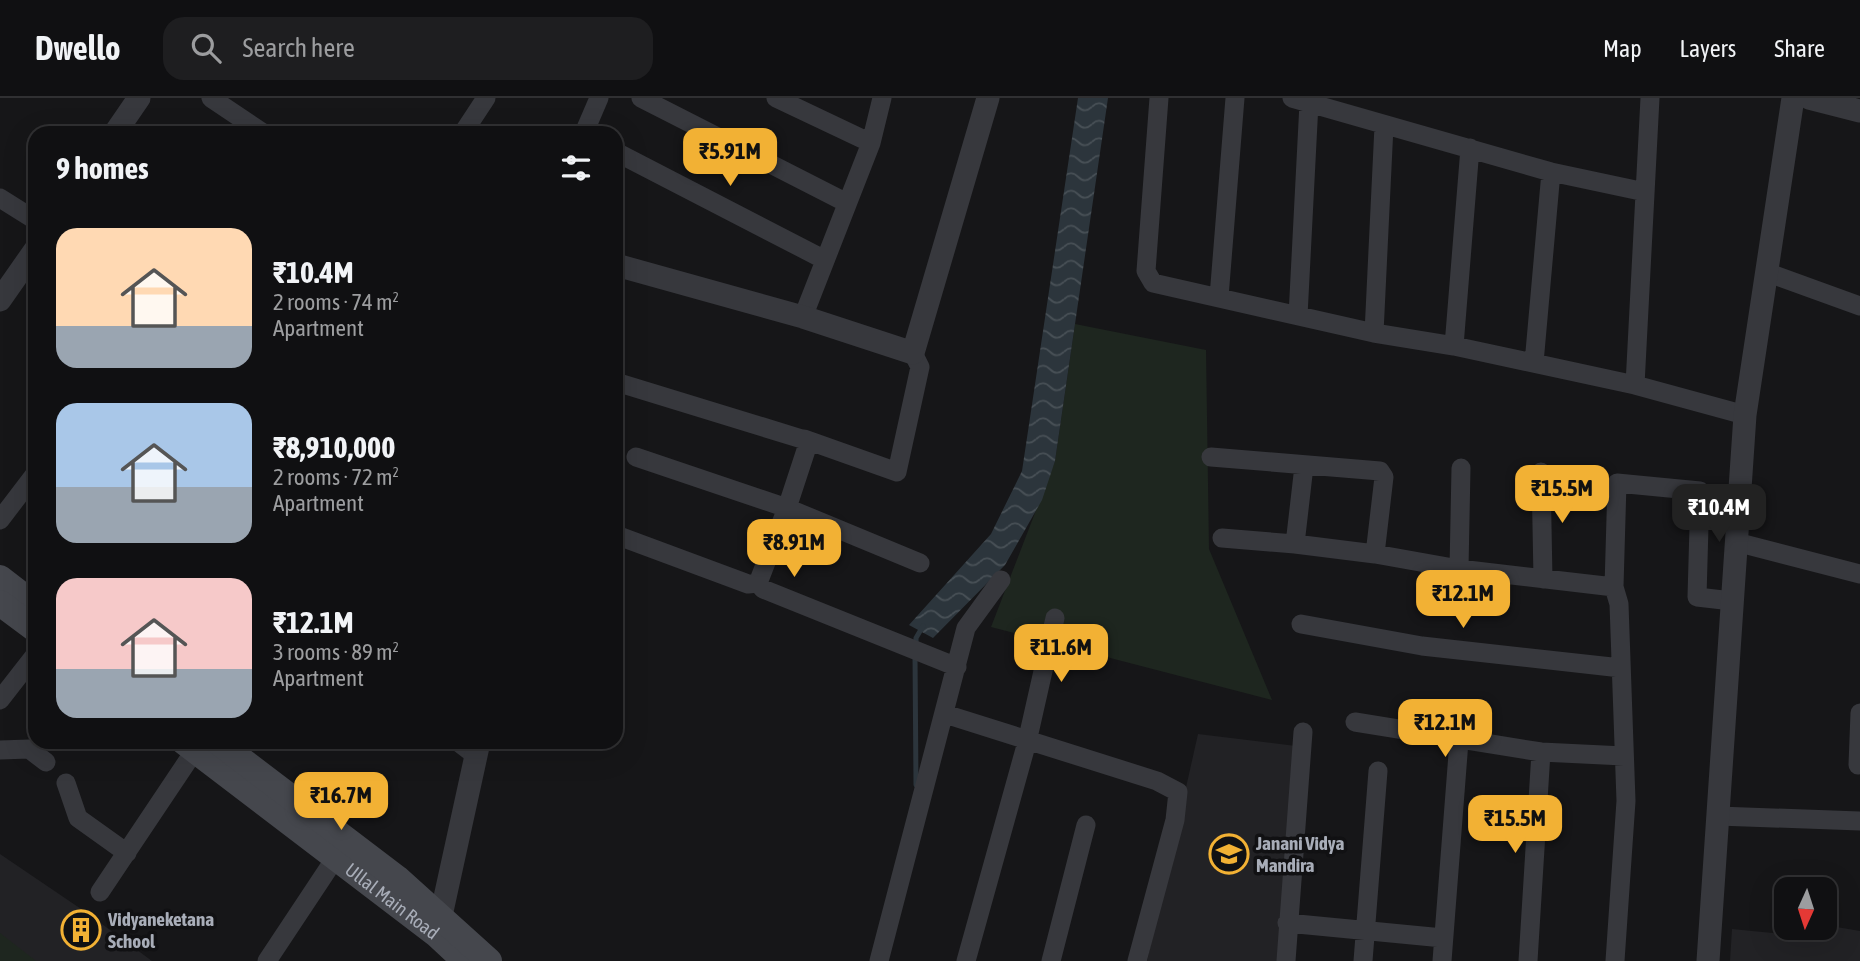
<!DOCTYPE html>
<html lang="en">
<head>
<meta charset="utf-8">
<style>
	:root { --surface:#101012; --page:#1e1e20; --text:#f1f3f6; --muted:#9c9d9f; --line:#303032; --accent:#f2b134 }
	body { margin:0; font-family:"Asap Condensed",sans-serif; background:var(--page); color:var(--text); height:100vh; display:flex; flex-direction:column; font-size:26px; white-space:nowrap }
	* { box-sizing:border-box; margin:0 }
	p { font-size:23px; color:var(--muted) }
	.icon { flex:none; width:38px; height:38px; fill:none; stroke:currentColor; stroke-width:2; stroke-linecap:round; stroke-linejoin:round }
	.map { position:relative; flex:1; overflow:hidden }
	.details { position:absolute; left:28px; top:28px; width:595px; height:623px; display:flex; flex-direction:column; background:var(--surface); border-radius:21px; box-shadow:0 7px 28px #0002,0 0 0 2px var(--line) }
	.details>* { flex:none }
	.needle { width:46px; rotate:183deg }
	.buttons { position:absolute; left:1774px; top:779px; display:grid; gap:14px }
	.buttons a { display:grid; place-items:center; width:63px; height:63px; border-radius:14px; background:var(--surface); box-shadow:0 7px 28px #0002,0 0 0 2px var(--line); font-size:35px }
	.price { position:absolute; translate:-50% -60px; padding:0 16px; border-radius:14px; background:var(--accent); color:#111; font-size:23px; line-height:46px; filter:drop-shadow(0 2px 4px #0008) }
	.price::after { content:''; position:absolute; left:50%; top:42px; width:21px; height:16px; margin-left:-10px; background:inherit; clip-path:polygon(0 0,100% 0,50% 100%) }
	.price.current { background:#222; color:#fff }
	ul { padding:0; list-style:none }
	li { display:flex; align-items:center; gap:21px; height:175px; padding:0 28px }
	li span { display:grid; place-items:center; flex:none; width:196px; height:140px; border-radius:21px; color:#555 }
	li>.icon { margin-inline-start:auto }
	span .icon { width:84px; height:84px; fill:#fffc; stroke-width:1 }
	li b { font-size:30px }
	h2 { display:flex; justify-content:space-between; align-items:center; height:84px; padding:0 28px; font-size:30px }
	header { display:flex; align-items:center; gap:42px; box-sizing:border-box; height:98px; padding:0 35px; background:var(--surface); border-bottom:2px solid var(--line) }
	header strong { font-size:33px }
	nav { display:flex; gap:38px; margin-inline-start:auto; font-size:24px }
	.search { width:490px; height:63px; background:var(--page); display:flex; align-items:center; gap:18px; box-sizing:border-box; padding:0 24px; border-radius:21px; color:var(--muted); font-size:26px }
	.map>svg:first-child { display:block }
	.built { fill:#222225 }
	.green { fill:#1e261f }
	.water { fill:url(#water-waves) }
	.lines { fill:none; stroke-linecap:round; stroke-linejoin:round }
	.stream { stroke:#2c353c; stroke-width:5 }
	.minor { stroke:#37383d; stroke-width:19 }
	.tertiary { stroke:#37383d; stroke-width:23 }
	.secondary { stroke:#45474d; stroke-width:26 }
	.labels { text-anchor:middle; dominant-baseline:central; stroke-width:7; stroke-linejoin:round; paint-order:stroke }
	.poi-label { font-size:19px; font-weight:bold; fill:#a8adb8; stroke:#111113; text-anchor:start }
	.street-label { font-size:19px; fill:#a8adb8; stroke:#111113 }
</style>
</head>
<body>
<header>
<strong>Dwello</strong>
<div class="search"><svg class="icon" aria-label="search" viewBox="0 0 24 24"><circle cx="10" cy="10" r="6"/><path d="M15 15l6 6"/></svg>Search here</div>
<nav><a>Map</a><a>Layers</a><a>Share</a></nav>
</header>
<div class="map">
<svg width="1860" height="863" viewBox="0 0 1860 863">
	<defs>
		<pattern id="water-waves" width="16" height="10" patternUnits="userSpaceOnUse" patternTransform="scale(1.75)"><rect width="16" height="10" fill="#2c353c"/><path d="M0 5q4-4 8 0t8 0" fill="none" stroke="#485056"/></pattern>
	</defs>
	<rect width="100%" height="100%" fill="#161618"/>
	<path class="built" d="M1198,636L1296,648L1278,863H1147Z
		M0,756L87,815L152,863H0Z
		M1825,827L1860,833V863H1730L1732,831L1792,837V830H1825Z"/>
	<path class="green" d="M1075,226L1206,252L1209,451L1272,602L991,529L1055,363Z
		M0,835L36,863H0Z"/>
	<path class="water" d="M1078,0H1108L1055,363L1042,402L1005,467L933,540L909,527L991,436L1022,373Z"/>
	<g class="lines">
		<path class="stream" d="M916,547V540L923,528
			M915,557L916,687"/>
		<path class="minor" d="M211,0L263,35
			M641,0L847,105
			M776,0L871,45
			M1159,0L1146,173L1153,185L1374,235L1454,248L1635,287L1745,317
			M1292,0L1551,74L1645,94
			M463,35L486,0
			M584,35L599,0
			M616,54L825,162
			M0,100L35,122
			M1766,174L1860,208
			M1219,199L1235,0
			M1298,218L1309,5
			M803,219L871,45L882,0
			M1374,235L1384,28
			M1454,248L1470,50
			M1534,265L1551,74
			M616,284L805,342L807,349L787,410L758,485
			M1635,287L1650,0
			M804,341L897,374L920,269L913,255
			M636,359L787,410L920,465
			M1211,359L1380,373L1384,379L1375,456
			M1304,368L1295,446L1375,456L1459,471L1614,489
			M1541,374L1543,481
			M0,422L35,376
			M616,437L748,486L758,485L763,491L957,569
			M1222,440L1295,446
			M1736,444L1860,476
			M1459,471L1461,370
			M1301,526L1422,548L1621,570
			M0,602L35,557
			M945,616L1157,683L1178,694L1175,722L1137,863
			M1355,624L1541,654L1624,658
			M458,644L475,657
			M0,652L29,651L46,664
			M1858,667L1860,615
			M66,685L78,720L127,755
			M1718,718L1860,723
			M100,794L195,652
			M1287,825L1443,840
			M267,863L336,759
			M879,863L966,530L1001,482
			M966,863L1027,644L1055,520
			M1051,863L1086,727
			M1286,863L1303,634
			M1363,863L1378,673
			M1442,863L1459,643
			M1528,863L1541,654
			M1615,863L1626,703L1619,506L1614,489L1617,385L1700,393L1697,499L1732,503"/>
		<path class="tertiary" d="M1809,0L1860,13
			M115,35L139,0
			M616,167L803,219L913,255L988,0
			M0,202L35,152
			M437,836L479,644
			M1708,863L1745,317L1793,0"/>
		<g class="secondary">
			<path d="M0,480L35,507"/>
			<path d="M0,505L35,531"/>
			<path id="s1" d="M184,644L437,837L465,863"/>
			<path d="M218,644L397,780L489,863"/>
		</g>
	</g>
	<defs>
		<g id="school-ring" transform="scale(2.0125)"><circle r="9.5" fill="#111113" stroke="#f2b134" stroke-width="1.5"/><path d="M0-5L7-2L0 1L-7-2ZM-4 1L0 2.5L4 1V4Q0 6-4 4Z" fill="#f2b134"/></g>
		<g id="building-ring" transform="scale(2.0125)"><circle r="9.5" fill="#111113" stroke="#f2b134" stroke-width="1.5"/><path d="M-4-6H4V6H1V3H-1V6H-4ZM-2.5-4.3h1.7v1.8h-1.7ZM.8-4.3h1.7v1.8H.8ZM-2.5-1h1.7V.8h-1.7ZM.8-1h1.7V.8H.8Z" fill="#f2b134"/></g>
	</defs>
	<g fill-rule="evenodd">
		<use href="#school-ring" x="1229" y="756"/>
		<use href="#building-ring" x="81" y="832"/>
	</g>
	<g class="labels">
		<g class="poi-label">
			<text x="1256" y="745">Janani Vidya<tspan x="1256" dy="22">Mandira</tspan></text>
			<text x="108" y="821">Vidyaneketana<tspan x="108" dy="22">School</tspan></text>
		</g>
		<g class="street-label">
			<text stroke="none"><textPath href="#s1" startOffset="262">Ullal Main Road</textPath></text>
		</g>
	</g>
</svg>
<div class="buttons">
<a><svg class="needle" viewBox="-14 -14 28 28"><path d="M0-13l5 13h-10z" fill="#e53935"/><path d="M0 13l5-13h-10z" fill="#9c9d9f"/></svg></a>
</div>
<b class="price" style="left:730px;top:90px">₹5.91M</b>
<b class="price" style="left:1562px;top:427px">₹15.5M</b>
<b class="price current" style="left:1719px;top:446px">₹10.4M</b>
<b class="price" style="left:794px;top:481px">₹8.91M</b>
<b class="price" style="left:1463px;top:532px">₹12.1M</b>
<b class="price" style="left:1061px;top:586px">₹11.6M</b>
<b class="price" style="left:1445px;top:661px">₹12.1M</b>
<b class="price" style="left:341px;top:734px">₹16.7M</b>
<b class="price" style="left:1515px;top:757px">₹15.5M</b>
<section class="details">
<h2>9 homes<svg class="icon" aria-label="filters" viewBox="0 0 24 24"><path d="M4 7h16M4 17h16"/><circle cx="9" cy="7" r="2"/><circle cx="15" cy="17" r="2"/></svg></h2>
<ul>
<li><span style="background:linear-gradient(#ffd9b3 70%,#9aa5b1 0)"><svg class="icon" aria-label="home" viewBox="0 0 24 24"><path d="M3 11l9-7 9 7M6 9v11h12V9"/></svg></span><div><b>₹10.4M</b><p>2 rooms · 74 m²</p><p>Apartment</p></div></li>
<li><span style="background:linear-gradient(#a9c7e8 60%,#9aa5b1 0)"><svg class="icon" aria-label="home" viewBox="0 0 24 24"><path d="M3 11l9-7 9 7M6 9v11h12V9"/></svg></span><div><b>₹8,910,000</b><p>2 rooms · 72 m²</p><p>Apartment</p></div></li>
<li><span style="background:linear-gradient(#f6c9c9 65%,#9aa5b1 0)"><svg class="icon" aria-label="home" viewBox="0 0 24 24"><path d="M3 11l9-7 9 7M6 9v11h12V9"/></svg></span><div><b>₹12.1M</b><p>3 rooms · 89 m²</p><p>Apartment</p></div></li>
</ul>
</section>
</div>
</body>
</html>
